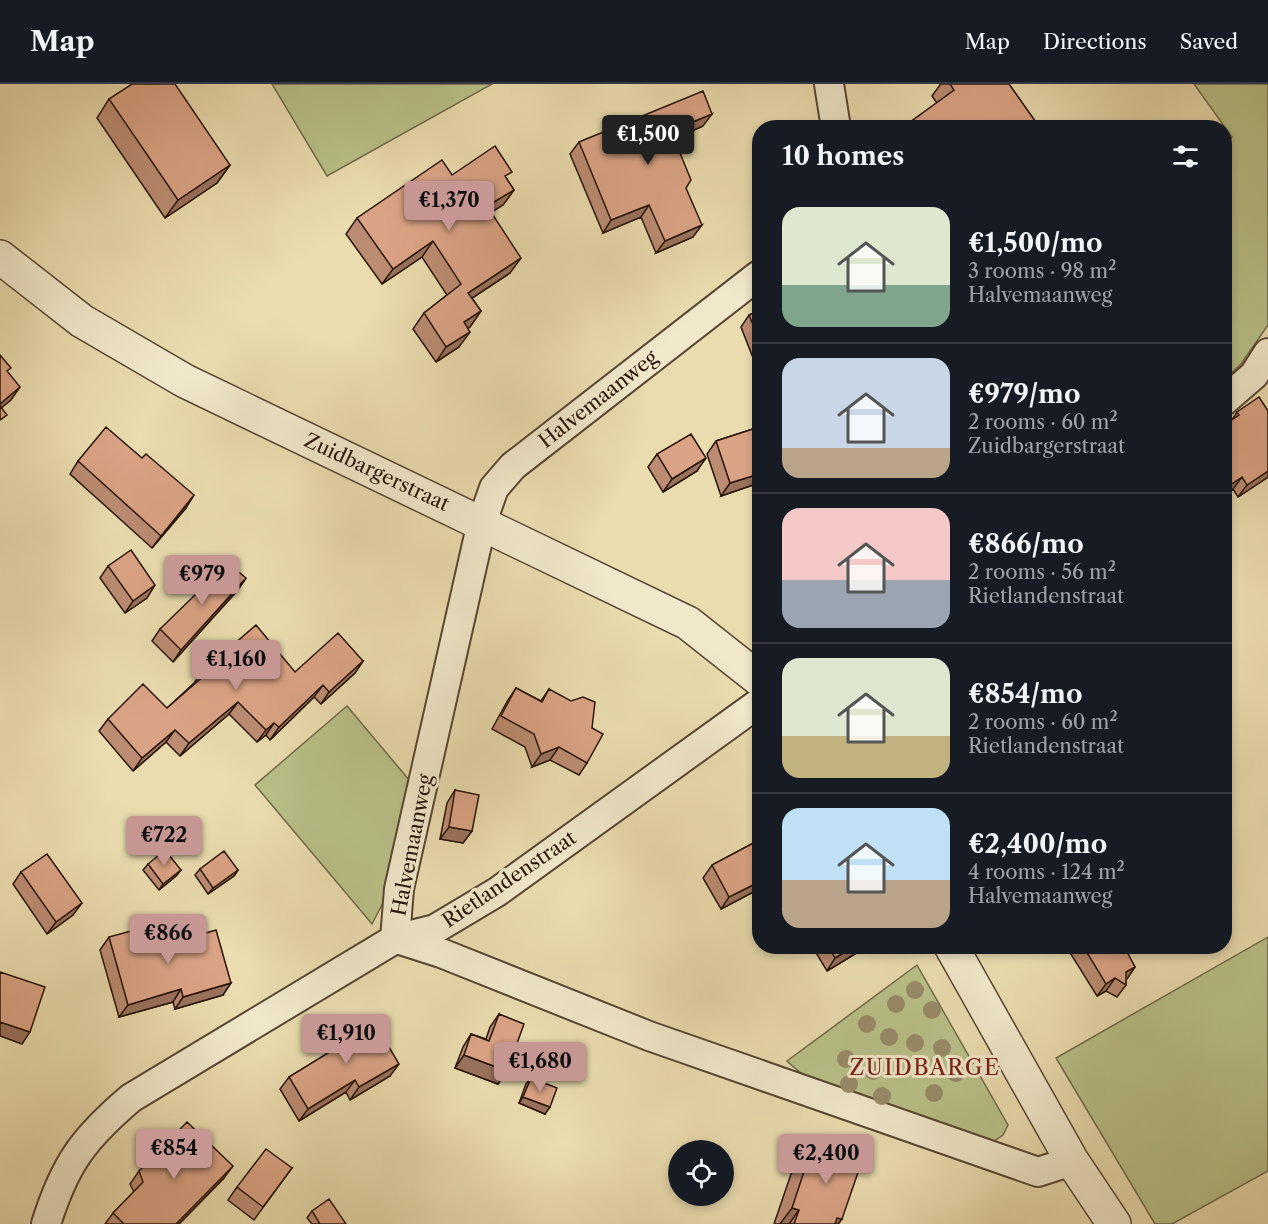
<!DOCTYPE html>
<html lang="en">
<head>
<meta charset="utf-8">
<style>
	:root { --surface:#171b24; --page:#20242c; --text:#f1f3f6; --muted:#9ea1a6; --line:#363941; --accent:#c59692 }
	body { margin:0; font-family:"Libre Caslon Text",serif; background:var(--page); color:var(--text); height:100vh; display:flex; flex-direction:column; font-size:22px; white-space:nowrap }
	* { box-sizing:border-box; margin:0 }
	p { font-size:20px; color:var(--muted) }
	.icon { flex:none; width:33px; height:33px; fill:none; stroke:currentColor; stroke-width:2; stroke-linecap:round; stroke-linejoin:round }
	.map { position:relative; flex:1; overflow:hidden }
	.sheet { position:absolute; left:752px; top:36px; width:480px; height:834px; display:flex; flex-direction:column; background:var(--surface); border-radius:24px; box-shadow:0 3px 9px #0003 }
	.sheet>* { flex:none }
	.tools { position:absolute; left:668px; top:1056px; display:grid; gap:12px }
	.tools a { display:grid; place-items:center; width:66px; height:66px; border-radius:50%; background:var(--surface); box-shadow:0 3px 9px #0003; font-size:30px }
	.price { position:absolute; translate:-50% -51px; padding:0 14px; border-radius:6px; background:var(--accent); color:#111; font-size:20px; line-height:39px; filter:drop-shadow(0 2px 3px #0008) }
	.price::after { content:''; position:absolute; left:50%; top:36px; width:18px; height:14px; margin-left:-9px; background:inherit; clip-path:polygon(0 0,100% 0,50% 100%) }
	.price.on { background:#222; color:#fff }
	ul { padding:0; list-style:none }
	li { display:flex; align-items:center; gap:18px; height:150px; padding:0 30px }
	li+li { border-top:2px solid var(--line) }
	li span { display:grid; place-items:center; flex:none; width:168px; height:120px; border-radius:18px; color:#555 }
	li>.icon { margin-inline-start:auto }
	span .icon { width:72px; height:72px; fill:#fffc; stroke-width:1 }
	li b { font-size:26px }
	h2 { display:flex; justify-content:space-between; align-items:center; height:72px; padding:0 30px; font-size:26px }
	header { display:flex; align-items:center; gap:36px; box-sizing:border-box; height:84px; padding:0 30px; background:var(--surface); border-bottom:2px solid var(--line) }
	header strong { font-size:28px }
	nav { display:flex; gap:33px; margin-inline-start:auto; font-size:21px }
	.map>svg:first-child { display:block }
	.green { fill:#b9c089; stroke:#706a49; stroke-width:1.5 }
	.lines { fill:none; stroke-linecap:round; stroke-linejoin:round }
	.minor-casing { stroke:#584632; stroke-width:32 }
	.tertiary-casing { stroke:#584632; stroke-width:36 }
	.minor { stroke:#f1e8cb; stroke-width:28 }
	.tertiary { stroke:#f1e8cb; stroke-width:33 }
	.tree { fill:#988b69 }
	.wall { fill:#bb8c72; stroke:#281409; stroke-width:1.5 }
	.shaded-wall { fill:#99725d; stroke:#281409; stroke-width:1.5 }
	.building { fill:#daa385; stroke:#281409; stroke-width:1.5 }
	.labels { text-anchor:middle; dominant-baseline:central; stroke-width:6; stroke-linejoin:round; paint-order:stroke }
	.street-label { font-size:20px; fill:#281409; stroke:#f1e8cb }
	.quarter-label { font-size:22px; letter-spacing:1.5px; fill:#7a1f14; stroke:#f1e8cb }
</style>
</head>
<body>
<header>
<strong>Map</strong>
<nav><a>Map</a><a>Directions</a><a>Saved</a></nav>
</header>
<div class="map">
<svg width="1268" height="1140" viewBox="0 0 1268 1140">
	<rect width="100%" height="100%" fill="#eadcaf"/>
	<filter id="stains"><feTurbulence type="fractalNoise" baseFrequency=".00333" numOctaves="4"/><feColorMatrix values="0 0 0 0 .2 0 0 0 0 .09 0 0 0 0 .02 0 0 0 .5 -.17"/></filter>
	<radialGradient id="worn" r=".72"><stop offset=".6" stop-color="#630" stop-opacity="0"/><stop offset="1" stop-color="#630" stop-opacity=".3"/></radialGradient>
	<path class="green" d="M272,0H492L327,92Z
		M1194,0H1268V241L1241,280L1224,296V59L1232,53Z
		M347,622L410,697L384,817L372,840L255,701Z
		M1268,853V1087L1172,1140H1155L1056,974Z
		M917,881L1008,1041L1003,1051L993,1058L820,1006L787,977Z"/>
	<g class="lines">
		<g class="minor-casing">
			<path id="minor" d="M829,0L836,44
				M1224,317L1254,291L1268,269
				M395,855L399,805L482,438L494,404L513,382L759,191
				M397,855L441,869L649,952L1038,1088L1072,1077
				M46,1140C65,1079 84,1054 131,1014L395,855L435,845L497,808L759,619"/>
		</g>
		<g class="tertiary-casing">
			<path id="tertiary" d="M0,173L82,237L185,297L688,539L759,595
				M951,862L1072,1077L1114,1140"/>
		</g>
		<use href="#minor" class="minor"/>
		<use href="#tertiary" class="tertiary"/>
	</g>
	<g class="tree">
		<circle cx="915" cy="906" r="9"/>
		<circle cx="896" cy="920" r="9"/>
		<circle cx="932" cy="926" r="9"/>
		<circle cx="867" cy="940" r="9"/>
		<circle cx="889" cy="953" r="9"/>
		<circle cx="915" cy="959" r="9"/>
		<circle cx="942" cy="964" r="9"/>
		<circle cx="846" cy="975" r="9"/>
		<circle cx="873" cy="987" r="9"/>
		<circle cx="956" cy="989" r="9"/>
		<circle cx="849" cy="1000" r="9"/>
		<circle cx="934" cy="1009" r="9"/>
		<circle cx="882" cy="1012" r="9"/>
	</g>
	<path class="wall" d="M940,0H1009L1040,44H908L913,36L937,19L932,12L940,1Z
		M109,15L230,81L217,99L165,134L97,34Z
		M703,42L674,55L686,104L693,153L656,169L641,133L603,149L570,70L579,58Z
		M452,91L507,95L514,106L503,121L491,128L510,189L472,214L481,227L470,243L468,244L459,263L436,278L413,245L424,229L447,211L422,173L382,200L346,150L357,134Z
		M759,227V283L757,284L741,243L749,231Z
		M1268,327V393L1238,413L1233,405L1224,411V341L1232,336L1237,328Z
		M759,343V399L721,412L707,370L716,357Z
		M657,370L697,387L663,408L648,383Z
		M78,377L186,424L152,464L70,390Z
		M108,482L147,514L125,529L100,494Z
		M246,494L237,507L173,578L152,557L160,545Z
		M363,577L355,589L321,620L314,613L270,656L266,651L257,658L229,630L180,672L166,658L133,687L99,647L108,635L167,624L194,599L203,587L295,588Z
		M516,604L541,617L549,605L587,679L579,691L550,676L532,683L525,663L492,645L508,616Z
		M455,706L472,747L463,759L440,755L447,719Z
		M759,756V805L721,825L703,794L712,781Z
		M148,780L181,786L176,792L159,806L143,786Z
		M200,785L238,786L234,792L208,810L195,791Z
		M21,788L73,831L47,850L13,800Z
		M109,853L148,862L223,911L175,925L173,918L119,933L100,866Z
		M812,862H868L827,887Z
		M1072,862H1126V867L1135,883L1126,896V901L1117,913L1106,907L1097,912L1069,867Z
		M499,930L507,987L498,1000L455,984L463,963L471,950L486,955L490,943Z
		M333,960L390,992L350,1016L346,1008L299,1037L280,1005L289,993L327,970Z
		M531,994L545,1030L519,1019L526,1000Z
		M814,1057L842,1135L838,1140H774L791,1090Z
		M292,1084L254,1136L228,1116L237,1103Z
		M139,1087L224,1094L179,1140H105L113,1129L134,1108L130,1100Z
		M312,1127L346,1140H312L307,1134Z"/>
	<path class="shaded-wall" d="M712,30L703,42L662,60L671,47Z
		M230,81L217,99L165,134L178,116Z
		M514,106L503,121L476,138L487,122Z
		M649,121L641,133L603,149L611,136Z
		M702,141L693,153L656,169L665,157Z
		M433,157L422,173L382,200L393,185Z
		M521,174L510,189L457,224L468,209Z
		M481,227L470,243L453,254L464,238Z
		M470,248L459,263L436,278L446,263Z
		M20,303L11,316L0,325V320Z
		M706,374L697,387L663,408L672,395Z
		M1268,387V393L1238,413L1247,401Z
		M759,390V399L721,412L730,399Z
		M1242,393L1233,405L1224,411V405Z
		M194,411L186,424L152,464L161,452Z
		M246,494L237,507L173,578L181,566Z
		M155,501L147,514L125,529L133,517Z
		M363,577L355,589L321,620L329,608Z
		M323,601L314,613L270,656L279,643Z
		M238,618L229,630L180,672L189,659Z
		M274,639L266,651L257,658L266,646Z
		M175,646L166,658L133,687L142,674Z
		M559,663L550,676L532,683L541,670Z
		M449,743L472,747L463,759L440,755Z
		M181,786L176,792L159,806L163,800Z
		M238,786L234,792L208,810L213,804Z
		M759,798V805L721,825L729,813Z
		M82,819L73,831L47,850L56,838Z
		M855,862H868L827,887L835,874Z
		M1135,883L1127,895L1122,898L1126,888Z
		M1115,894L1106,907L1097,912L1106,900Z
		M231,899L223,911L175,925L183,913Z
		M181,905L173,918L119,933L128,921Z
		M0,938L30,948L22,960L0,952Z
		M464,971L507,987L498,1000L455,984Z
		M399,980L390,992L350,1016L359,1003Z
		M355,996L346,1008L299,1037L308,1025Z
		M523,1013L550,1023L545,1030L519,1019Z
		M233,1082L224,1094L179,1140H176Z
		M792,1124L799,1126L789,1140H780Z
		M837,1134L842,1135L838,1140H832Z"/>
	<path class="building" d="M132,0H175L230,81L178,116L109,15Z
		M950,0H1009L1040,44H911L916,40L913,36L954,6Z
		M703,7L712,30L671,47L691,96L686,104L702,141L665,157L649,121L611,136L579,58Z
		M495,62L512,88L505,92L514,106L487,122L521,174L468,209L481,227L464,238L470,248L446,263L424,229L461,200L433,157L393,185L357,134L442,76L452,91Z
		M759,227V255L749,231Z
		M0,271L11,284L7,287L20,303L0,320Z
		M1259,313L1268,327V387L1247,401L1242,393L1224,405V341L1239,331L1237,328Z
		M0,322L7,331L0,336Z
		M106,343L142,374L146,370L194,411L161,452L78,377Z
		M759,343V390L730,399L716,357Z
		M691,350L706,374L672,395L657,370Z
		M131,466L155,501L133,517L108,482Z
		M228,479L246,494L181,566L160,545Z
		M256,541L295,588L338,549L363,577L329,608L323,601L279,643L274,639L266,646L238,618L189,659L175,646L142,674L108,635L143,600L167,624L206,590L203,587Z
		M516,604L542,618L549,605L571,617L583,613L595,618L592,644L603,650L587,679L559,663L541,670L534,650L501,632Z
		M455,706L479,711L472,747L449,743Z
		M759,756V798L729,813L712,781Z
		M165,766L181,786L163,800L148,780Z
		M224,767L238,786L213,804L200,785Z
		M47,770L82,819L56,838L21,788Z
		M142,844L148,862L169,860L216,846L231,899L183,913L181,905L128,921L109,853Z
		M828,862H855L835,874Z
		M1083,862H1126L1128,865L1126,866L1135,883L1126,888V901L1115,894L1106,900Z
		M0,888L45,903L30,948L0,938Z
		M499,930L524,940L507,987L464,971L471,950L489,957Z
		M373,936L399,980L359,1003L355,996L308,1025L289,993L336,964L333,960Z
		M531,994L557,1004L550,1023L523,1013Z
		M187,1038L233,1082L176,1140H124L113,1129L143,1098L139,1087Z
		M814,1057L863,1074L842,1135L837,1134L835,1140H794L799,1126L792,1124Z
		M266,1065L292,1084L263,1123L237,1103Z
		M329,1115L346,1140H320L312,1127Z"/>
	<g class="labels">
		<g class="street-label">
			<text transform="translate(598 315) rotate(-38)">Halvemaanweg</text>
			<text transform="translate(377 388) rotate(25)">Zuidbargerstraat</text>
			<text transform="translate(412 761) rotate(-79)">Halvemaanweg</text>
			<text transform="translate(509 795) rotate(-34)">Rietlandenstraat</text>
		</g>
		<g class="quarter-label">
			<text x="925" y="983">ZUIDBARGE</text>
		</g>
	</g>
	<rect width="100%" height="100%" filter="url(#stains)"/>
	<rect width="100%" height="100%" fill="url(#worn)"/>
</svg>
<div class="tools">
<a><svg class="icon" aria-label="locate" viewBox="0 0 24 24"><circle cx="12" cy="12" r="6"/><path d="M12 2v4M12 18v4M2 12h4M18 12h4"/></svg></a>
</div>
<b class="price on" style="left:648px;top:82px">€1,500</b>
<b class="price" style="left:449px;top:148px">€1,370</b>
<b class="price" style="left:202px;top:522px">€979</b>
<b class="price" style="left:236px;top:607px">€1,160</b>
<b class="price" style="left:164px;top:783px">€722</b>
<b class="price" style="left:168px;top:881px">€866</b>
<b class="price" style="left:346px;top:981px">€1,910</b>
<b class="price" style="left:540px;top:1009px">€1,680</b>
<b class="price" style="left:174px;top:1096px">€854</b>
<b class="price" style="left:826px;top:1101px">€2,400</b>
<section class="sheet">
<h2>10 homes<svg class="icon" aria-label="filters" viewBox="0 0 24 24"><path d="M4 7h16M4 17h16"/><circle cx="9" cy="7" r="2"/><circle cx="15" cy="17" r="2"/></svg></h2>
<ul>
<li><span style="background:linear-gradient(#dfe7d0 65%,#7fa58c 0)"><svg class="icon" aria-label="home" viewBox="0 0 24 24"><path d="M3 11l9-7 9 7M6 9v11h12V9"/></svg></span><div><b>€1,500/mo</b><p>3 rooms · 98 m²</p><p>Halvemaanweg</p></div></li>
<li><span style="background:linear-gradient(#c9d6e8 75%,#b9a48a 0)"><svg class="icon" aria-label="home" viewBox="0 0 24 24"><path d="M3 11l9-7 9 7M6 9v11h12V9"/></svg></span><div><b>€979/mo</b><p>2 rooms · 60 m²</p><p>Zuidbargerstraat</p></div></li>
<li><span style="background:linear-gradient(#f6c9c9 60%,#9aa5b1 0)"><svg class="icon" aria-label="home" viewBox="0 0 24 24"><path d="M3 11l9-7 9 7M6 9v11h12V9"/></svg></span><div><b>€866/mo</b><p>2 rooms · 56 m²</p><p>Rietlandenstraat</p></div></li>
<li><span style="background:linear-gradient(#dfe7d0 65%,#c2b280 0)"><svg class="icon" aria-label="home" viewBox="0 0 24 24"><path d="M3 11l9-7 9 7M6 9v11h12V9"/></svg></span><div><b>€854/mo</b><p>2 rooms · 60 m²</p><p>Rietlandenstraat</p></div></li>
<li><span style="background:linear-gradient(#bfe0f5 60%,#b9a48a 0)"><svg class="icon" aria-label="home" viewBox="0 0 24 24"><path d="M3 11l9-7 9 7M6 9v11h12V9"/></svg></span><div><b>€2,400/mo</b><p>4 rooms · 124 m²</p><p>Halvemaanweg</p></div></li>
</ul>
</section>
</div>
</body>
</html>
